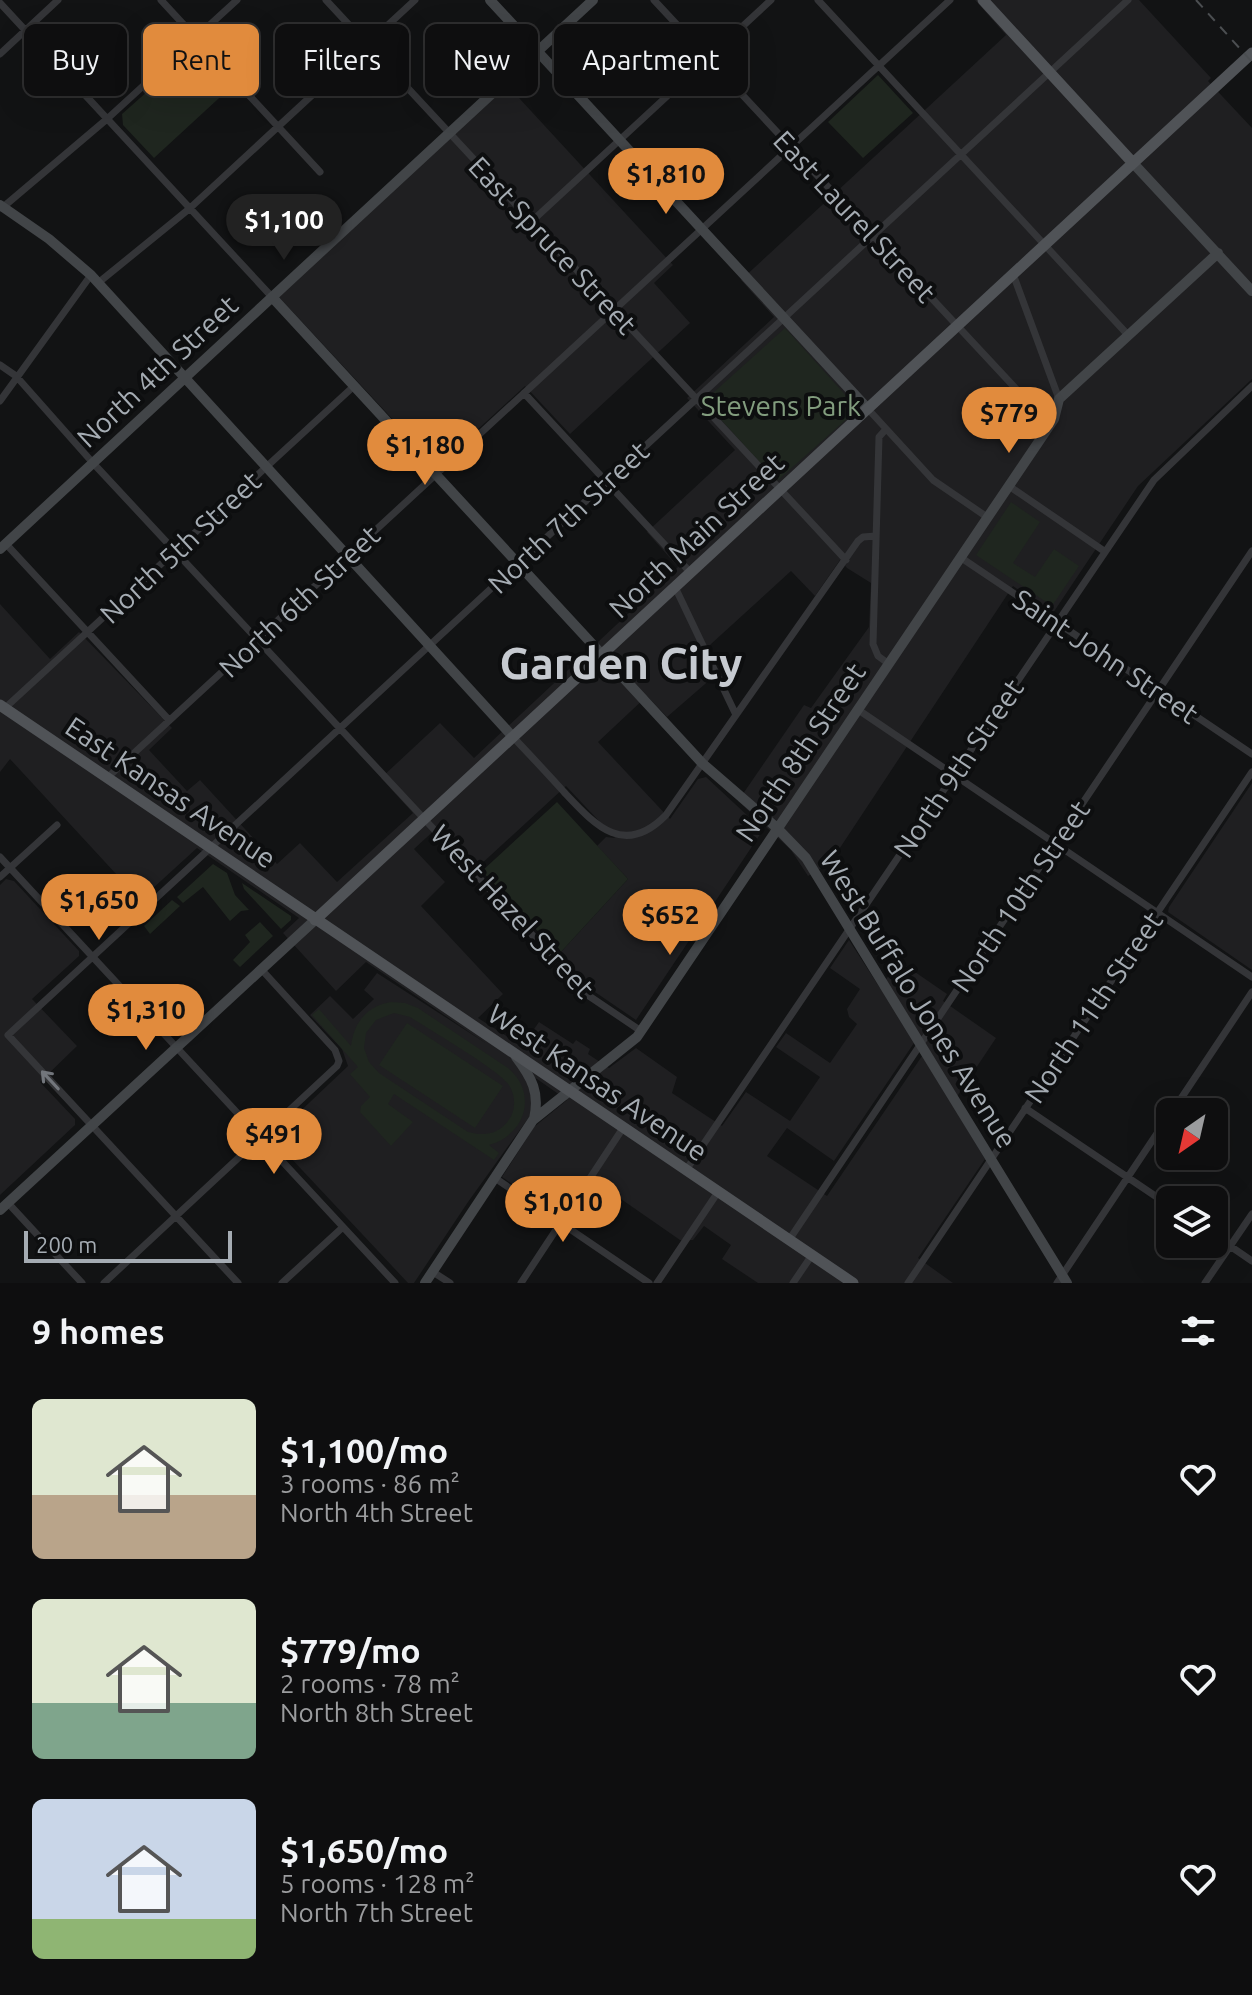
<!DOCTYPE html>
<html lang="en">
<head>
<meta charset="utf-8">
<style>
	:root { --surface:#0e0e0f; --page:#171718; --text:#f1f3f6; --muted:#9b9c9e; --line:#2e2e2f; --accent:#e18b3d }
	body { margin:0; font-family:Ubuntu,sans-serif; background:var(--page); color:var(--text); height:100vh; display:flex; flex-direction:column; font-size:30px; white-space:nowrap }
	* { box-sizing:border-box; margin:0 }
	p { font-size:26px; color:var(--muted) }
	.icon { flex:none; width:44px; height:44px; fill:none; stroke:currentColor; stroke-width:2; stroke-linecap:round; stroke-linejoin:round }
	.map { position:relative; height:1283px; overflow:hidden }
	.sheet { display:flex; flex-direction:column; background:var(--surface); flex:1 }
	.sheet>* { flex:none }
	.top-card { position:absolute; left:24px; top:24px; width:800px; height:72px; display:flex; gap:16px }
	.needle { width:52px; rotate:214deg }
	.controls { position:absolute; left:1156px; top:1098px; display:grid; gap:16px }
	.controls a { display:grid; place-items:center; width:72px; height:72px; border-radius:12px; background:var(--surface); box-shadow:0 8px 32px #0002,0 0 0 2px var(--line); font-size:40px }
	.scale { position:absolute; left:24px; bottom:20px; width:208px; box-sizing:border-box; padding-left:8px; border:4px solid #a5acb3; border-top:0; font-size:22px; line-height:28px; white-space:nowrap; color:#a5acb3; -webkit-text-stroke:6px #0d0e0f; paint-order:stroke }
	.price { position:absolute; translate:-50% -68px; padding:0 18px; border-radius:28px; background:var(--accent); color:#111; font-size:26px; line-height:52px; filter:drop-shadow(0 2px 4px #0008) }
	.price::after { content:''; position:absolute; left:50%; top:48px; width:24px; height:18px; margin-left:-12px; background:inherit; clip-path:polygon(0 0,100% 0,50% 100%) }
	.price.selected { background:#222; color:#fff }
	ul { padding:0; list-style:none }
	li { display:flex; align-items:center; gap:24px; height:200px; padding:0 32px }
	li span { display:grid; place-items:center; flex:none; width:224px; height:160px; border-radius:12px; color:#555 }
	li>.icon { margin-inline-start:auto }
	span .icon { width:96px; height:96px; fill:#fffc; stroke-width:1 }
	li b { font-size:34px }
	h2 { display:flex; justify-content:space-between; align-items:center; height:96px; padding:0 32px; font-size:34px }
	.tag { padding:0 28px; border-radius:12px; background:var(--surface); box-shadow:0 8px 32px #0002,0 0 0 2px var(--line); font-size:28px; line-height:72px }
	.tag.selected { background:var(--accent); color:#111 }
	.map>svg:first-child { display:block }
	.built { fill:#1f1f21; fill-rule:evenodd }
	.green { fill:#1f261f; fill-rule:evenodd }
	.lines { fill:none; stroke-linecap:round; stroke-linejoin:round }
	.street { stroke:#343538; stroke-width:7 }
	.secondary { stroke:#424548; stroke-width:10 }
	.primary { stroke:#505357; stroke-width:11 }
	.rail { stroke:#4b4e51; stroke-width:2; stroke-dasharray:10 8; stroke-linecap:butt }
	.oneway { stroke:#72767c }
	.labels { text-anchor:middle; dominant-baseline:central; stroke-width:8; stroke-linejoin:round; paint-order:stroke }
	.street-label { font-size:28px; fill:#a5acb3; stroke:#0d0e0f }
	.park-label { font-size:28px; fill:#829d7e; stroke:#0d0e0f }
	.town-label { font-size:44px; font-weight:bold; fill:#c6cad0; stroke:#0d0e0f }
</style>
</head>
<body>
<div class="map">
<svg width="1252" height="1283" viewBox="0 0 1252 1283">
	<rect width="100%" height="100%" fill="#121314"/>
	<path class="built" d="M975,0H1139L1211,78L1208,81L1252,128V379L1138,486L1053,613L1013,586L830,863L808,876L791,850L738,801L804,705L811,708L869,627L871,583L847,568L840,560L815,596L791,571L711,644L702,657L712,678L667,717L647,696L598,742L670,819L698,779L706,777L763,830L636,1020L592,990L559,954L628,879L597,846L606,837L615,838L566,786L478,867L439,826L414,849L445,882L421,906L503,994L478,1018L522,1046L539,1022L573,1044L576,1040L590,1049L588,1054L609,1068L636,1048L677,1077L672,1093L722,1126L746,1092L790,1121L820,1077L776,1047L786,1033L830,1063L857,1024L849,1017L847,1009L860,989L830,968L849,940L880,988L899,961L947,994L943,1001L996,1038L952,1104L985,1159L918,1258L953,1283H758L722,1259L731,1245L704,1226L693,1240H680L595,1181L568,1222L502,1177L534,1127L567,1100L517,1065L533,1088L532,1113L468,1202L414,1283H408L272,1138L348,1066L342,1049L310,1015L330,996L353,1019L374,999L364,990L377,973L487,1044L366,962L336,991L283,933L299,918L197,848L140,900L10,759L0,772V604L50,659L79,632L172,728L149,750L187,791L200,780L277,864L300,843L337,882L413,813L381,778L440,723L474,758L678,567L647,532L735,450L687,398L774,317L741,280L1006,35ZM914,1043L922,1056L827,1196L767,1156L787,1128L834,1161Z
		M507,85L673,265L654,283L690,323L570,434L525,386L437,467L278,296Z
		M1252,783V970L1168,912L1169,907Z
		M6,879L14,881L79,951V956L32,999L77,1046L40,1082L75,1119V1125L0,1195V885Z"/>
	<path class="green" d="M193,51L230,88L154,158L123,125L122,114Z
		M878,75L913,113L863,158L828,122Z
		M785,328L858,409L777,481L704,401Z
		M1011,502L1040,522L1013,563L1035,577L1054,549L1079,566L1052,606L976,555Z
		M557,802L628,879L559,954L482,871Z
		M213,864L227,873L235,895L249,910L241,911L230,921L203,887L183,903L177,897Z
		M242,883L291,916V920L281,929L244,889Z
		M172,900L180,906L150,934L144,926Z
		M260,922L273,936L240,967L233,960L250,942L245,935Z
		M391,1002L405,1003L418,1008L508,1068C538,1093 526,1135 489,1145L499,1153L494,1160L394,1094L388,1104L413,1122L391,1146L360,1112L361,1106L370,1097L350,1074L358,1067L312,1015L319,1009L351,1046C354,1022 367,1006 391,1002ZM394,1013L410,1017C430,1030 499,1070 509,1085C516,1096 516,1111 508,1121C498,1135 483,1136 468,1132L379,1073L369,1062L364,1048L366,1033L376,1020Z
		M407,1023L503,1086L475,1128L379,1065Z"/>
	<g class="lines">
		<path class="street" d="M161,0L320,172
			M326,0L846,560
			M654,0L1019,392L1054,419
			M818,0L1128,335
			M0,3L272,297
			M0,54L58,0
			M2,208L107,119L237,0
			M531,222L771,0
			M1013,274L1059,399
			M98,283L189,209L415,0
			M0,365L16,376L93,463L589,996L641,1031
			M524,393L690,572
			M0,401L91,275
			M868,409L933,480L987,517
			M886,429L879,437L873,644L878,656L889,664
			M1009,486L1104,551
			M6,544L169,720
			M960,557L1252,754
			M675,587L736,715
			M5,708L354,386
			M857,709L1252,977
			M513,737C530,755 547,773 564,792C595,825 624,858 666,815L858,541L863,537L876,536
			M107,778L950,0
			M0,857L395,1283
			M0,877L57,825
			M1025,1108L1170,1206
			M1172,1112L1252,992
			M686,1170L1154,480L1252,386
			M495,1178L649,1283
			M8,1203L82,1283
			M1214,1235L1252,1261
			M789,1240L1252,551
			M433,1272L450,1283
			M104,1283L337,1066L339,1061L335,1050L261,969
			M238,1283L8,1035L1128,0
			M282,1283L343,1227
			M521,1283L623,1128
			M657,1283L718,1192
			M793,1283L812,1255
			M908,1283L1252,772
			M1057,1283L1170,1114
			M1205,1283L1252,1214"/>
		<path class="secondary" d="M490,0L868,409
			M1133,163L1252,291
			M0,205L49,239L91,275L513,737
			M272,297L702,763L777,828L806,858L1067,1283
			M0,549L593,0
			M516,1057C532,1078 540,1093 534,1119
			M0,1210L315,920
			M425,1283L533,1120L637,1037L1054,419L1059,399L1218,253"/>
		<path class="primary" d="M983,0L1133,163
			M0,705L853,1283
			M315,920L1252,53"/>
		<path class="rail" d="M1196,0L1252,62"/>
	</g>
	<defs><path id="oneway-shaft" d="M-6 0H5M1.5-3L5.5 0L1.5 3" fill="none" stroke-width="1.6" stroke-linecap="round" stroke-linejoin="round" transform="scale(2)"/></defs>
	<use class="oneway" href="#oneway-shaft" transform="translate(50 1080) rotate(-133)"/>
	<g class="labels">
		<g class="street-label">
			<text transform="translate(855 216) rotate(47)">East Laurel Street</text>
			<text transform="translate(553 245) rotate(47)">East Spruce Street</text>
			<text transform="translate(157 371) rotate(-43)">North 4th Street</text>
			<text transform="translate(568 517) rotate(-43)">North 7th Street</text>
			<text transform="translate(696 535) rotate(-43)">North Main Street</text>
			<text transform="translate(180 547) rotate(-43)">North 5th Street</text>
			<text transform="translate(299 601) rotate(-43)">North 6th Street</text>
			<text transform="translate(1106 656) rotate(34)">Saint John Street</text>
			<text transform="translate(800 752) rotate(-56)">North 8th Street</text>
			<text transform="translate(958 768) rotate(-56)">North 9th Street</text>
			<text transform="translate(171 792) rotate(34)">East Kansas Avenue</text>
			<text transform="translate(1020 896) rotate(-56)">North 10th Street</text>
			<text transform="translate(513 911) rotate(47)">West Hazel Street</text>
			<text transform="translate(919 999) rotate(58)">West Buffalo Jones Avenue</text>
			<text transform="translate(1093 1007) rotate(-56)">North 11th Street</text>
			<text transform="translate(598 1082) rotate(34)">West Kansas Avenue</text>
		</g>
		<g class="park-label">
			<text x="781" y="405">Stevens Park</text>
		</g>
		<g class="town-label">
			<text x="621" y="662">Garden City</text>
		</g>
	</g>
</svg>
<div class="controls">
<a><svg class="needle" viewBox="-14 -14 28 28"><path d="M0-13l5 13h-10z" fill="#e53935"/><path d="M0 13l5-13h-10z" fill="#9b9c9e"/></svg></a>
<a><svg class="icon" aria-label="layers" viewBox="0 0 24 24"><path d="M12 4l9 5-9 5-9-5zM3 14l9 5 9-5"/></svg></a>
</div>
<div class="scale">200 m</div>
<b class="price" style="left:666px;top:216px">$1,810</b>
<b class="price selected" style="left:284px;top:262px">$1,100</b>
<b class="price" style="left:1009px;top:455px">$779</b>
<b class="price" style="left:425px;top:487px">$1,180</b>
<b class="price" style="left:99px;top:942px">$1,650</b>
<b class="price" style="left:670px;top:957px">$652</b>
<b class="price" style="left:146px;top:1052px">$1,310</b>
<b class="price" style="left:274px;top:1176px">$491</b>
<b class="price" style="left:563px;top:1244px">$1,010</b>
<div class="top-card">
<a class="tag">Buy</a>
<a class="tag selected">Rent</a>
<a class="tag">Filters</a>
<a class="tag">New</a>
<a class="tag">Apartment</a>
</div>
</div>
<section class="sheet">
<h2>9 homes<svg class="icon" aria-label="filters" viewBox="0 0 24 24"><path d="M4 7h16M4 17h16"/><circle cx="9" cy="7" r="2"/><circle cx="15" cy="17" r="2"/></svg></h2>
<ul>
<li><span style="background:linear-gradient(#dfe7d0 60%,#b9a48a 0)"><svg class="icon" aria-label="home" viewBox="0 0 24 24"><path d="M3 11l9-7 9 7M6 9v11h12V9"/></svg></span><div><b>$1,100/mo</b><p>3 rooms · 86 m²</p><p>North 4th Street</p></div><svg class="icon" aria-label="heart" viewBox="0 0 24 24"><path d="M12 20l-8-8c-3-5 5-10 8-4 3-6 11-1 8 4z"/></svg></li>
<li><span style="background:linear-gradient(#dfe7d0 65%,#7fa58c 0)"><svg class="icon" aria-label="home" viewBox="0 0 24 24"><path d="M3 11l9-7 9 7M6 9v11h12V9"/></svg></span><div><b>$779/mo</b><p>2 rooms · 78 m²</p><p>North 8th Street</p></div><svg class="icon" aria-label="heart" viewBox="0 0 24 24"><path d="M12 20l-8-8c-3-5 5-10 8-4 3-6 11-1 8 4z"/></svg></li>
<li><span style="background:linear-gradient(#c9d6e8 75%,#8fb573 0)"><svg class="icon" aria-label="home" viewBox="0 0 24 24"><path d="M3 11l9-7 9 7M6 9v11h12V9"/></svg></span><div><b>$1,650/mo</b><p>5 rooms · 128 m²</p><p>North 7th Street</p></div><svg class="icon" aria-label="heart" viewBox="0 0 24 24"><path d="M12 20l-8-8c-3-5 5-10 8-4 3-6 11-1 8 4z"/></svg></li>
</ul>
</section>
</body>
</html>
